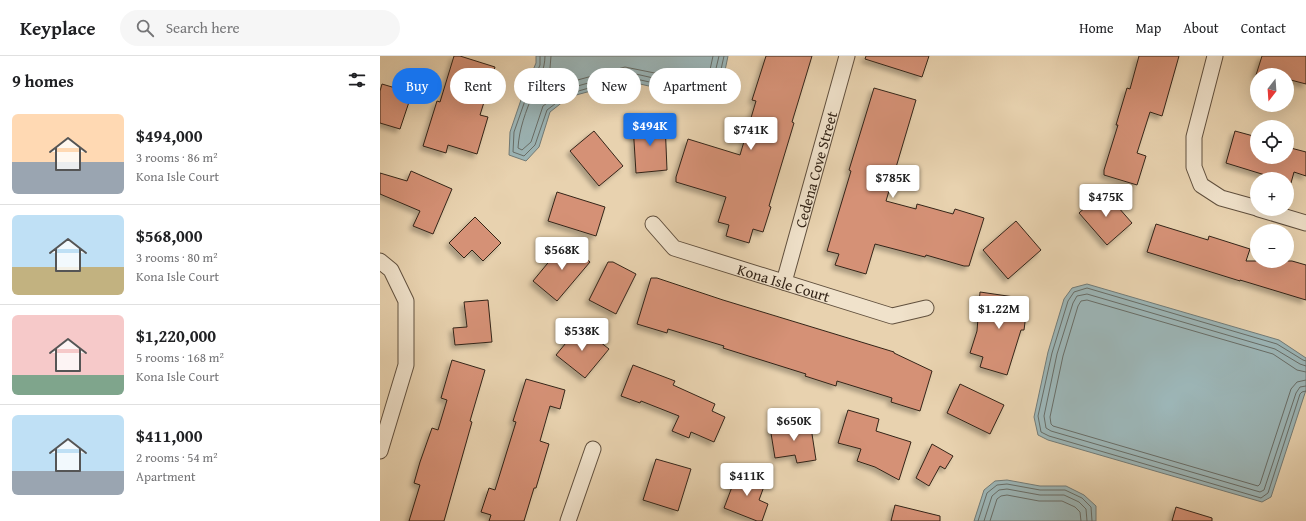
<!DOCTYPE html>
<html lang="en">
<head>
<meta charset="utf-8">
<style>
	:root { --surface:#fff; --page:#f6f6f6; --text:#202124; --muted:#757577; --line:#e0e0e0; --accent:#1a73e8 }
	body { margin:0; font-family:"Gentium Book Plus",serif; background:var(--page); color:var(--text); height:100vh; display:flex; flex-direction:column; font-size:15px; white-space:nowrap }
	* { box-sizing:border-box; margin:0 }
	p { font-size:13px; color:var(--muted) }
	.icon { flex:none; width:22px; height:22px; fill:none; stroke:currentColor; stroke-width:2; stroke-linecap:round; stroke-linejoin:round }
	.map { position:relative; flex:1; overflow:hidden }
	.details { display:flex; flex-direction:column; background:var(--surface); width:380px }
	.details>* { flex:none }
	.guide { position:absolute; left:12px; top:12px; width:380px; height:36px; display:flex; gap:8px }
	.needle { width:26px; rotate:197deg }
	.controls { position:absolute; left:870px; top:12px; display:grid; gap:8px }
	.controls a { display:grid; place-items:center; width:44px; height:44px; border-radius:50%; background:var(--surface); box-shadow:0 4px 16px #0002; font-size:20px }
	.price { position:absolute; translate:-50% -34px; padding:0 9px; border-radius:4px; background:#fff; color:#222; font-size:13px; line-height:26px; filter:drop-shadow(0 1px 2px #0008) }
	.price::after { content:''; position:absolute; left:50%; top:24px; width:12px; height:9px; margin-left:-6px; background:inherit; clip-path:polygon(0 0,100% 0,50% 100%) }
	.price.on { background:var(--accent); color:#fff }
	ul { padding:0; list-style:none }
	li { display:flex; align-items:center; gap:12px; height:100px; padding:0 12px }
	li+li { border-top:1px solid var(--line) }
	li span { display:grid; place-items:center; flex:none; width:112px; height:80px; border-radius:6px; color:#555 }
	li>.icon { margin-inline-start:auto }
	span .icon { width:48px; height:48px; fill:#fffc; stroke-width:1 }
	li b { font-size:17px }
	h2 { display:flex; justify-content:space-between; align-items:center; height:48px; padding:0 12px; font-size:17px }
	.chip { padding:0 14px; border-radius:18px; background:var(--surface); box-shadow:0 4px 16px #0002; font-size:14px; line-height:36px }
	.chip.on { background:var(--accent); color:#fff }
	header { display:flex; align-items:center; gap:24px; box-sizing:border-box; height:56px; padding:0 20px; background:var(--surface); border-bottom:1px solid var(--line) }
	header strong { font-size:19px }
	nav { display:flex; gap:22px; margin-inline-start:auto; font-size:14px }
	.search { width:280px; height:36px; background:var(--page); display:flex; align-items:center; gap:10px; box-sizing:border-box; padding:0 14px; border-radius:22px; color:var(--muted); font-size:15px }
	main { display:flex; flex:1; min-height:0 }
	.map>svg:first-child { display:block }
	.water { fill:#9cb5b6; stroke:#727b77 }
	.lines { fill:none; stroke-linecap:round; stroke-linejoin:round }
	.shore { stroke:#686d67; stroke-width:1 }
	.building { fill:#d59176; stroke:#342518; filter:url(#shadow) }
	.street-casing { stroke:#61503e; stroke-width:17 }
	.street { stroke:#f0e2cb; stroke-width:15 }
	.labels { text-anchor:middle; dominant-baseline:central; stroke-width:4; stroke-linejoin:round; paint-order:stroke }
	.street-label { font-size:15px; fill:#342518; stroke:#f0e2cb }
</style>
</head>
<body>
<header>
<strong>Keyplace</strong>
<div class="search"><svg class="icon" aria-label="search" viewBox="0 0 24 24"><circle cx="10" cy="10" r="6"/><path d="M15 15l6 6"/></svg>Search here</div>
<nav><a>Home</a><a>Map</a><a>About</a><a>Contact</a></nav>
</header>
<main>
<section class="details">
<h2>9 homes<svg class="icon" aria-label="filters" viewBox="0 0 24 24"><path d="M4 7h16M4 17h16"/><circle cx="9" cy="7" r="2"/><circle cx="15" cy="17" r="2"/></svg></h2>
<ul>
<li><span style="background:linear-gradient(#ffd9b3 60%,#9aa5b1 0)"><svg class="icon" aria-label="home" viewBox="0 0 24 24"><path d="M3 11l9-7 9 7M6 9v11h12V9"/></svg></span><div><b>$494,000</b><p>3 rooms · 86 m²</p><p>Kona Isle Court</p></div></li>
<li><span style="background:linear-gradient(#bfe0f5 65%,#c2b280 0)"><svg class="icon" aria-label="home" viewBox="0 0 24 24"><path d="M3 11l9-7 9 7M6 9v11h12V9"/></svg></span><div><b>$568,000</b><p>3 rooms · 80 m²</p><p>Kona Isle Court</p></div></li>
<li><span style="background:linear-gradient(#f6c9c9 75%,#7fa58c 0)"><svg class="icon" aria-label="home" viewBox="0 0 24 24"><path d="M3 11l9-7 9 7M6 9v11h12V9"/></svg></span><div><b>$1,220,000</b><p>5 rooms · 168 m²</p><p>Kona Isle Court</p></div></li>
<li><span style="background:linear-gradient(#bfe0f5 70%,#9aa5b1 0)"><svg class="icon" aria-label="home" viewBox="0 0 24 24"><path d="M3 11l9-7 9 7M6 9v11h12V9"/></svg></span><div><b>$411,000</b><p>2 rooms · 54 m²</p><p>Apartment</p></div></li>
</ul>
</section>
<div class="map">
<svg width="926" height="465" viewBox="0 0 926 465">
	<defs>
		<filter id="shadow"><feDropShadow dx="-3.5" dy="3.5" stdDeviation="2" flood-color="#0004"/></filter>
	</defs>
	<rect width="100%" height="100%" fill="#e8d2af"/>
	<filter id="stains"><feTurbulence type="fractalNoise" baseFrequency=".005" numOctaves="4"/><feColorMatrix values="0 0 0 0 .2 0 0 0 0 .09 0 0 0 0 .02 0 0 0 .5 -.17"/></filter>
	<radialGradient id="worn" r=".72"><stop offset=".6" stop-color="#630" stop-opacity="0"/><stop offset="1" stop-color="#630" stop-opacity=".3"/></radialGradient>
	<path class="water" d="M156,0H348L342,29L330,44L247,25L189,41L170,56L159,91L146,105L129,99L130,76L143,38L156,7Z
		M707,228L899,284L926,302V334L891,441L882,446L668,384L658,379L654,361L668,296L684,243L692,232Z
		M627,424L660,430H686L704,439L716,450V465H594L604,434L615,425Z"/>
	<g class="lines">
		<path class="shore" d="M160,0V9L147,39L134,76L133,96L144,100L155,89L167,54L188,38L247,21L328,39L338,27L344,0
			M165,0C165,14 158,26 153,38C146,55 139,73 138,92L142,94L151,86L163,50L187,33L247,16L326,34L333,25L339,0
			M171,0L170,12L158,42L159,44L183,28L245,11L324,27L328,23L333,0
			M926,305L923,304L897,288L707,232L694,236L688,245L672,297L658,360L661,376L669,380L881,442L888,437L920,338L922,336L926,335
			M926,310L920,308L895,293L707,238L697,240L693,247L677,298L664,360L666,372L671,375L880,436L884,434L916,337L920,331L926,330
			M926,316L917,314L893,298L707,244L701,245L698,250L683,300L670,361L671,368L673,370L878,430L880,428L911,333L917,326L926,324
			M598,465L607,437L617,429L627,428L660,434H685L702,442L711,451L712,465
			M604,465L612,440L619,434L627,433L660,439H684L699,446L706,453L707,465
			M610,465L617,443L621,440L627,439L659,445H682L695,451L700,456L701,465"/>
	</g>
	<path class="building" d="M74,0H80L115,11L100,59L108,61L97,98L68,89L66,97L43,90L57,45L60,46Z
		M386,0H432L412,66L414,67L389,150L391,151L383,176L373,173L369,187L346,180L349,169L338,166L346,141L296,126V121L308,83L360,99L376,45L372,44Z
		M486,0H549L542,21L485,3Z
		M759,0H799L782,60L770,56L757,97L766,100L757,129L724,119V114L738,69H736L747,32L750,33Z
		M882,0H926V28L907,23V19H876Z
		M2,28L32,37L20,73L0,67V35Z
		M494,32L536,44L506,145L536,153L537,148L573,158L575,153L604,162L589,210H584L546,199L545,201L495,188L486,218L455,209L459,198L447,195L471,115L469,114Z
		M285,65L287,114L256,117L253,69Z
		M214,75L243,110L219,130L190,95Z
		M855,75L877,81V101H907V91L926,96V120L914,116L911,127L907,125V123H898L846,107Z
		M31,115L72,133L53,178L33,170L40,155L0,138V117L27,125Z
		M724,135L752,167L727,189L699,157Z
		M177,136L225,151L216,180L168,165Z
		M95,161L121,187L103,205L92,194L84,202L69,187Z
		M636,165L661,194L628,223L603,194Z
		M776,168L828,184L829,180L870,193L866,205H912L926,209V244L860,224V225L767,196Z
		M186,185L210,206L177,245L153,225Z
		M228,206H233L256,218L236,258L209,244Z
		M271,222H277L343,244L514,296V297L552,315L540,355L511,346L512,342L457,325L456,330L425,320L426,318L343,292L344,290L288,273L287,277L257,268Z
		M600,236L648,243L644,274H641L627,319L600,311L603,301L590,297L597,275Z
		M108,244L112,286L75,289L73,272L87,271L84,246Z
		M200,270L229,293L205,322L176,299Z
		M72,304L105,314L90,365L92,366L64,465H29L40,429L34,427L40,406L52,372L58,374L67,344L61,342Z
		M253,309L295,325L293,329L335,348L332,355L345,361L334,386L311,376L309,382L292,375L299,360L261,345L260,347L241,340Z
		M146,323L185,334L180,353L170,350L160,385L169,388L156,432H154L144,465H109L111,459L101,456L109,432L115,434L136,366L133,365Z
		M580,328L624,349L610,378L567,357Z
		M468,354L499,363L496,375L531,386L519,424L495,411L477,405L481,393L458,387Z
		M430,365L436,404L417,407L415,399L395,402L390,371Z
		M552,388L573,400L565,413L560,410L549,430L536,422Z
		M276,403L311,413L298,455L263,444Z
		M358,415L386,425L379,444L388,448L382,465H377L344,452Z
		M515,449L560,460V465H511Z
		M796,451L832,462V465H792Z"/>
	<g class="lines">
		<g class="street-casing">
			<g id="street">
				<path d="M835,0L814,81V111L821,129L841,142L877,152"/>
				<path d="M879,153L926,167"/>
				<path id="s1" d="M273,168L294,192L512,260L546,252"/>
				<path d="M0,205L11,214L26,245V309L0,395"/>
				<path id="s2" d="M404,226L467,0"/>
				<path d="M188,465L213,393"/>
			</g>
		</g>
		<use href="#street" class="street"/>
	</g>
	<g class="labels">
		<g class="street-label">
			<text stroke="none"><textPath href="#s2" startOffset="117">Cedena Cove Street</textPath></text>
			<text stroke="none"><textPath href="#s1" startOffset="147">Kona Isle Court</textPath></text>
		</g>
	</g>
	<rect width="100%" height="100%" filter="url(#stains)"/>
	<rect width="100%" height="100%" fill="url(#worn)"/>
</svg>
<div class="controls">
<a><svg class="needle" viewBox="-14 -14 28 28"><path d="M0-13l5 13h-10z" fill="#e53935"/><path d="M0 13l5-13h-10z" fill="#757577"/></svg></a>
<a><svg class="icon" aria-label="locate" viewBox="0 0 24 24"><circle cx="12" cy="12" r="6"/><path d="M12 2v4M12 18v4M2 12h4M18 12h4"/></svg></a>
<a>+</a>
<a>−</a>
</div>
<b class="price on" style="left:270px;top:91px">$494K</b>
<b class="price" style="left:371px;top:95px">$741K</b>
<b class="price" style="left:513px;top:143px">$785K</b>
<b class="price" style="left:726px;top:162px">$475K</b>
<b class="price" style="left:182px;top:215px">$568K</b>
<b class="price" style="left:619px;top:274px">$1.22M</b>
<b class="price" style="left:202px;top:296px">$538K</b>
<b class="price" style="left:414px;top:386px">$650K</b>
<b class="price" style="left:367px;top:441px">$411K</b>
<div class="guide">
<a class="chip on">Buy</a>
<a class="chip">Rent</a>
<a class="chip">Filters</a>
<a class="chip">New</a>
<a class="chip">Apartment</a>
</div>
</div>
</main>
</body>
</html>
